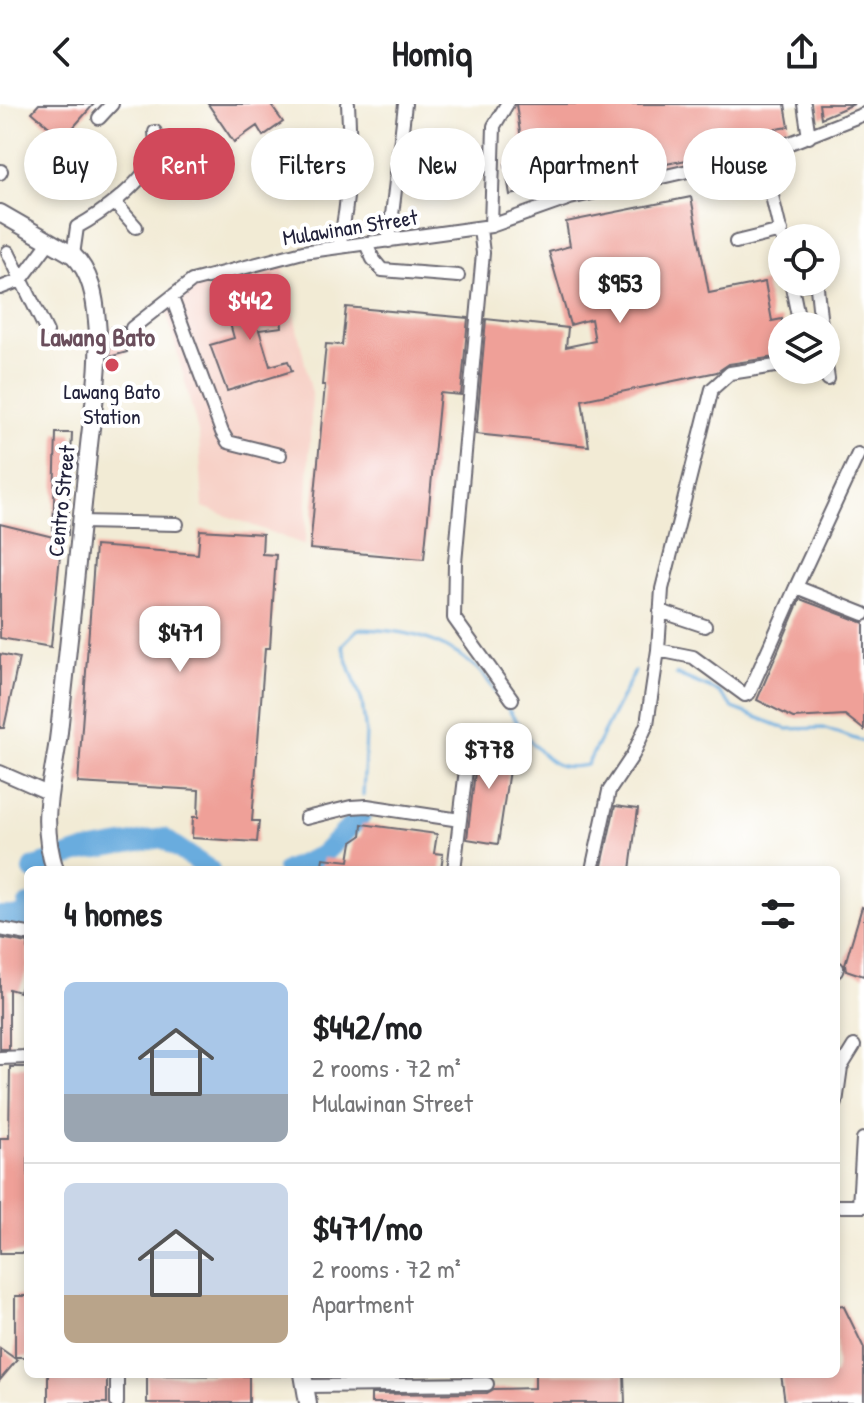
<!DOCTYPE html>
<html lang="en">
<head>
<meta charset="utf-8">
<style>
	:root { --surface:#fff; --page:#f6f6f6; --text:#202124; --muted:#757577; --line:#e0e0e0; --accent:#d1495b }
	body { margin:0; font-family:"Patrick Hand",sans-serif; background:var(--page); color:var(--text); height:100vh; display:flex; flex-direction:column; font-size:30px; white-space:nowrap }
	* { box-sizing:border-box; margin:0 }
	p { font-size:26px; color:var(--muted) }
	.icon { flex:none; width:44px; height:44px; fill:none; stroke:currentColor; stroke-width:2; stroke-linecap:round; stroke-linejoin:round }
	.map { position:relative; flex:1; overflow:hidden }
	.side { position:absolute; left:24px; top:762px; width:816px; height:512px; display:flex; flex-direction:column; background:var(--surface); border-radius:12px; box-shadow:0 4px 12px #0003 }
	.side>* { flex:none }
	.hud { position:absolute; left:24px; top:24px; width:816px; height:72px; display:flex; gap:16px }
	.buttons { position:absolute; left:768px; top:120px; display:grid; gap:16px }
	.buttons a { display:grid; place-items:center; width:72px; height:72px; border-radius:50%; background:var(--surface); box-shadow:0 4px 12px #0003; font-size:40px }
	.price { position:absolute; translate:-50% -68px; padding:0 18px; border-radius:16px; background:#fff; color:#222; font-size:26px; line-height:52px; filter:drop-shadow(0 2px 4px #0008) }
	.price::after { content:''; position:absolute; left:50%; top:48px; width:24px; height:18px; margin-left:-12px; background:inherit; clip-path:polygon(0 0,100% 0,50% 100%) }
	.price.active { background:var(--accent); color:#fff }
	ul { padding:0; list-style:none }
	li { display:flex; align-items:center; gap:24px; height:200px; padding:0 40px }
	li+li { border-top:2px solid var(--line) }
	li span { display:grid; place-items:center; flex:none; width:224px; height:160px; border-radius:12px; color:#555 }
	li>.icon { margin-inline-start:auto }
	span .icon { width:96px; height:96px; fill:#fffc; stroke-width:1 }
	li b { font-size:34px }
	h2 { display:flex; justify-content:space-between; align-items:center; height:96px; padding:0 40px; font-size:34px }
	.chip { padding:0 28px; border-radius:36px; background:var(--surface); box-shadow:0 4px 12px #0003; font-size:28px; line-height:72px }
	.chip.active { background:var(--accent); color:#fff }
	header { display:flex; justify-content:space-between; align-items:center; height:104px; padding:0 40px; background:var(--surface); font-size:36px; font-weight:800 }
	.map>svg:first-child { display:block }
	.built { fill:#f7d1c7 }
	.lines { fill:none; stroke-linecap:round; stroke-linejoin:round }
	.stream { stroke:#69acde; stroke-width:3 }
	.river { stroke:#69acde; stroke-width:20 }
	.building { fill:#efa098 }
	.minor-tunnel { stroke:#c8c3b6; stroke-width:12; stroke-dasharray:12 6; stroke-linecap:butt }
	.minor-casing { stroke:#6b6871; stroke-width:16 }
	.major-casing { stroke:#6b6871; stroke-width:20 }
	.minor { stroke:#fff; stroke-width:12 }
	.major { stroke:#fff; stroke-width:16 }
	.poi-dot { fill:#d1495b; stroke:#fff; stroke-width:3 }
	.labels { text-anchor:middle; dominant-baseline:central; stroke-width:8; stroke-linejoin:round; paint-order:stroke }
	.street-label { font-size:22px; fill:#22223b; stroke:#fff }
	.poi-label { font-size:22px; fill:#22223b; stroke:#fff }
	.quarter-label { font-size:26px; font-weight:bold; fill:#6a4e5c; stroke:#fff }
</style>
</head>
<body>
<header><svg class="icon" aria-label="back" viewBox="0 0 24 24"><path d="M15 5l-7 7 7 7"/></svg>Homiq<svg class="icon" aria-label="share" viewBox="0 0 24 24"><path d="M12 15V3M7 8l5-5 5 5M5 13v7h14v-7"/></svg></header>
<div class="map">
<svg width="864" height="1299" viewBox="0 0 864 1299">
	<rect width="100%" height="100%" fill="#fff"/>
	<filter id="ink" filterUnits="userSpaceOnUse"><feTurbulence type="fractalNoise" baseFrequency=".0125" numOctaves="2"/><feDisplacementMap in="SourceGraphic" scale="16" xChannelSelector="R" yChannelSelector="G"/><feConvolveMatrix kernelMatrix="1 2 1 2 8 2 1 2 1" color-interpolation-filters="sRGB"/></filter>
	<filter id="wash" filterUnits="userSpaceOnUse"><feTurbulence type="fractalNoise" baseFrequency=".006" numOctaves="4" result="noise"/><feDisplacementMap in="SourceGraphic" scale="32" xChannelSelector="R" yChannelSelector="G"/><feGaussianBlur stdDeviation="1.8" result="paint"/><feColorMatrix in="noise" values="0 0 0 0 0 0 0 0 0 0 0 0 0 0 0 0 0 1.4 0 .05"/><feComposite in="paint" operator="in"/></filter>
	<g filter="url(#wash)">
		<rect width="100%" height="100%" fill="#f2ebd5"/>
		<path class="built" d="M282,159L312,290L305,441L203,403L199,332L166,205L196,183Z"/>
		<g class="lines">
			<path class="stream" d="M676,570L719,588L733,604L787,625L823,624L864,638
				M363,691L366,630L362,598L342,541L358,525C403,526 437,532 473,561C500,583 532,656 562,662C570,664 580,662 587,661L635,567"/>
			<path class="river" d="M33,766L34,763L81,748L163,734L210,766
				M287,766L322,751L361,712
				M0,813H26L28,801"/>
		</g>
		<g id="blocks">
			<path class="building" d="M39,0H94L63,35L32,8Z
				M208,0H270L283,18L263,32L257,22L234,38Z
				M516,0H785L789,23L744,30L747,44L510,91L505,60L524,57Z
				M819,0H854L821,14Z
				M691,93L709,189L765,178L772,217L782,215V252L729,260L717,268L582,296L589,342L476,330L486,215L568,224L566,243L595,237L591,215L570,221L549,148L570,142L566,118Z
				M275,171L282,223L259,226L270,262L288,257L292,267L227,287L210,241L234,234L226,205L268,193L265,173Z
				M346,203L468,214L461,291L440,289L424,455L310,445L325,281H322L326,240L342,241Z
				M111,223H123L125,230L132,233L123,234L127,248L109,253Z
				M56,329H72L68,431H62L51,543L0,534V420L53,433Z
				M200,426L263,430L262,450L276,451L270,544H265L252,717H259L257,738L192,734L193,713H198L199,686L78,679L95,442L198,450Z
				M800,495L864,519V626L845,611L793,614L757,596Z
				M0,550L19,554L4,624H0Z
				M479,635L513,639L498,740L467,735Z
				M615,702L638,705L630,766H601Z
				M362,720L437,730L434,749L443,750L441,766H321L323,754L349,757L352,738L361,732Z
				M862,803L864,804V872L846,866L845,860Z
				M0,834L28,839V863L19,888L9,885V945H0Z
				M10,963H28V1149H0V1034H9Z
				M15,1192H28V1253H15Z
				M843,1201L864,1244V1299H785L781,1270H836V1202Z
				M0,1244L17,1256L0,1276Z
				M48,1270H107V1299H48Z
				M535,1270H624L625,1299H371V1290L487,1289L494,1285L535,1284Z
				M147,1271L249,1272V1299H147Z"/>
		</g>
	</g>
	<g filter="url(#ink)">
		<use href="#blocks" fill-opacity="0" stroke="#6b6871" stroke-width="2"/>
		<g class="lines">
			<path class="minor-tunnel" d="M111,232L132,224"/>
			<g class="minor-casing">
				<path id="minor" d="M804,0L809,33
					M99,14L112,0
					M762,50L782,134
					M0,69L1,67
					M114,98L136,123
					M491,122L494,22L507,0
					M480,125L483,149L455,459L454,514L512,595
					M389,137L405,0
					M736,138L781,127
					M366,140L373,155L382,166L458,172
					M339,143C350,92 351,52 348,0
					M8,148L47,228
					M73,151L77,123C101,110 142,80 153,54C157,46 156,38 155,28
					M791,178L800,222
					M792,180L814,179L817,184L821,222
					M0,184L21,176L50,137
					M172,194L222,328L228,338L280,351
					M132,224L192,177L303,148L491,122L570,94L762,50L864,10
					M826,262L828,275
					M81,418L177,420
					M796,483L858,350
					M660,507L705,522
					M658,546L662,485L712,285L730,269L782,261
					M0,668L48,689
					M306,714L351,703L367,702L460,716
					M454,766L470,632
					M592,766L609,687L633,651L647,620L658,546L693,553L745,591L749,589L796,483L864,510
					M0,825L28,830
					M836,867L837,864
					M0,954L28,953
					M836,999L841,963L854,942
					M836,1102H864
					M859,1102L863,1035
					M305,1282L487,1280
					M117,1299V1270"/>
			</g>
			<g class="major-casing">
				<path id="major" d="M0,109L73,151C91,168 95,194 97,217C102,261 92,307 88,351C79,443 69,536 59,628C53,681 38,711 55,766
					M303,1270L308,1299"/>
			</g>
			<use href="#minor" class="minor"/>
			<use href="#major" class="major"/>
		</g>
	</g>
	<circle class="poi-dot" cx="112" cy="261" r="8"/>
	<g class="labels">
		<g class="street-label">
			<text transform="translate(350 123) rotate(-9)">Mulawinan Street</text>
			<text transform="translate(61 397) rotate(-84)">Centro Street</text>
		</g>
		<g class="poi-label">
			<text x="112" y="287">Lawang Bato<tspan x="112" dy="25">Station</tspan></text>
		</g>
		<g class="quarter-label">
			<text x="98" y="232">Lawang Bato</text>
		</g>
	</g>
</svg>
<div class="buttons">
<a><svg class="icon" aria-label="locate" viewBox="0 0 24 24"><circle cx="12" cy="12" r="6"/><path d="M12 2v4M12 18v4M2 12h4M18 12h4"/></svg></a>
<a><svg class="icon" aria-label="layers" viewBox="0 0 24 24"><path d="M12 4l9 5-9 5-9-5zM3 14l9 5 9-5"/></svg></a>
</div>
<b class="price" style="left:620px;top:221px">$953</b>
<b class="price active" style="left:250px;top:238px">$442</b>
<b class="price" style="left:180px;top:570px">$471</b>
<b class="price" style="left:489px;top:687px">$778</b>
<div class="hud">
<a class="chip">Buy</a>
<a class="chip active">Rent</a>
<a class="chip">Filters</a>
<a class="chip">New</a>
<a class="chip">Apartment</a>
<a class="chip">House</a>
</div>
<section class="side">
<h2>4 homes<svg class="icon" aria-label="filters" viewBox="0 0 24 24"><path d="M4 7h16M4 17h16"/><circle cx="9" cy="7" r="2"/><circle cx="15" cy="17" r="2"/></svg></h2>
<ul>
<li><span style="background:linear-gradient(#a9c7e8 70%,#9aa5b1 0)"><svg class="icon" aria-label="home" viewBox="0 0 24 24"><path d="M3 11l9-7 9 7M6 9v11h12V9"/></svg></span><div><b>$442/mo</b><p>2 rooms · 72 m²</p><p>Mulawinan Street</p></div></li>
<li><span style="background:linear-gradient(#c9d6e8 70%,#b9a48a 0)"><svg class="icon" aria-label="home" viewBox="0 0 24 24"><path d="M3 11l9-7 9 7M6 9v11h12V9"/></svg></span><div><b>$471/mo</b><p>2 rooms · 72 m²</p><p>Apartment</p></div></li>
</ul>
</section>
</div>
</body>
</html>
